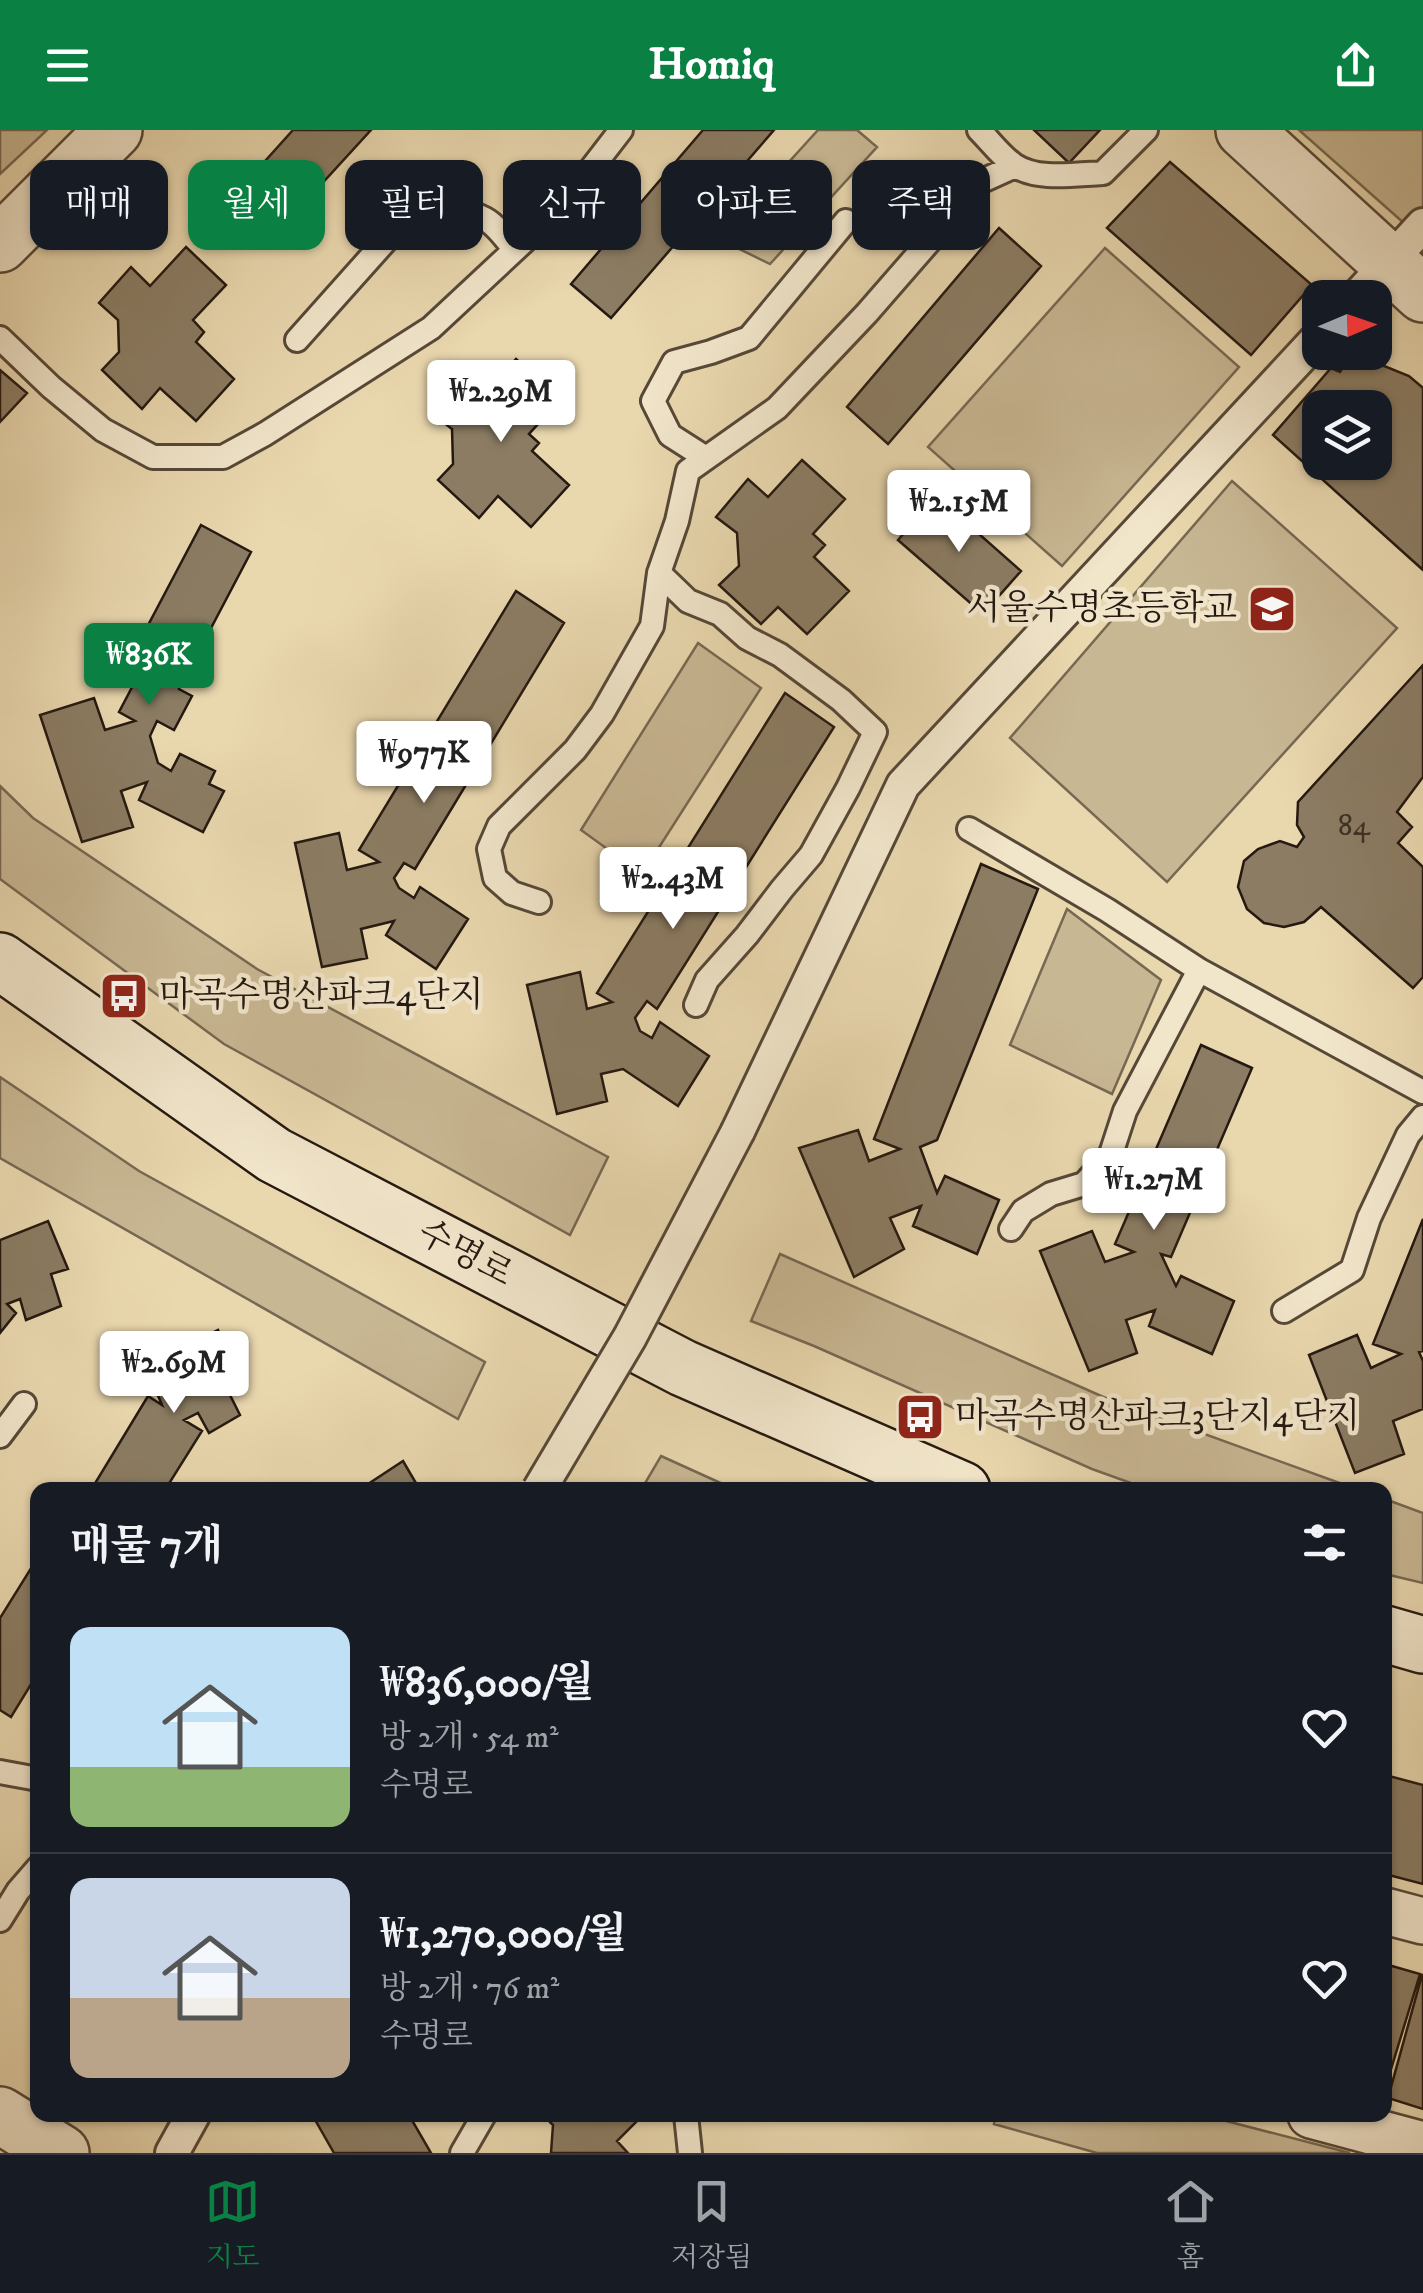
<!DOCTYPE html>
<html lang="ko">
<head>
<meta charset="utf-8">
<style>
	:root { --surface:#171b24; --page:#20242c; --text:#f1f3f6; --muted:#9ea1a6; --line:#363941; --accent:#0b8043 }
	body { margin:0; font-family:"IM FELL DW Pica","Noto Serif KR",serif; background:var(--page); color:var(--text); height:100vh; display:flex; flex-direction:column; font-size:38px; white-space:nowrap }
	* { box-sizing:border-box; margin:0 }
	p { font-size:32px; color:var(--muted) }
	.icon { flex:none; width:55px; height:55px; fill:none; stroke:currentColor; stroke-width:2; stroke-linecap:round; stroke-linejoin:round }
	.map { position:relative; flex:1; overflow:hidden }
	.side { position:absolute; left:30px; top:1352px; width:1362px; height:640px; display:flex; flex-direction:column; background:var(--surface); border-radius:20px; box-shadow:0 2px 8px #0004 }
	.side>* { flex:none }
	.banner { position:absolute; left:30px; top:30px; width:1365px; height:90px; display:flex; gap:20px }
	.needle { width:65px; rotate:88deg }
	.tools { position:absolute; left:1302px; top:150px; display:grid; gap:20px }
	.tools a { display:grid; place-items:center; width:90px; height:90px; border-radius:20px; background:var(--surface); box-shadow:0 2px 8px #0004; font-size:50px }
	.price { position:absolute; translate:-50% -85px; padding:0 22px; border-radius:10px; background:#fff; color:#222; font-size:32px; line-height:65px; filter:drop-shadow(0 2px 5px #0008) }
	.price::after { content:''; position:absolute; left:50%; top:60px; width:30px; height:22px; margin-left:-15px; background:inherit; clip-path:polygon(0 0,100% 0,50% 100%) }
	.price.on { background:var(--accent); color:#fff }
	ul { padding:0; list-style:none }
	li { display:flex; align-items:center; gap:30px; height:250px; padding:0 40px }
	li+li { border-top:2px solid var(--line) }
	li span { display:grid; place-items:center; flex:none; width:280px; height:200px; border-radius:20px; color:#555 }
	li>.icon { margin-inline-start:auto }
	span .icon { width:120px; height:120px; fill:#fffc; stroke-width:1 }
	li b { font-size:42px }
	h2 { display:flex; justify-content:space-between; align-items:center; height:120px; padding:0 40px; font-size:42px }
	.tag { padding:0 35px; border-radius:20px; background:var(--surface); box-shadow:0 2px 8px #0004; font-size:35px; line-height:90px }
	.tag.on { background:var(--accent); color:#fff }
	header { display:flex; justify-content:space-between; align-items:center; height:130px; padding:0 40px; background:var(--accent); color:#fff; font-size:45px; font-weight:800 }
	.tabs { display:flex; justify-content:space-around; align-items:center; height:140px; border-top:2px solid var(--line); background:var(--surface); font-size:28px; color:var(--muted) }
	.tabs a { display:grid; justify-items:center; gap:5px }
	.tabs .on { color:var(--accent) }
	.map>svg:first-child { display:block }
	.green { fill:#c8b793; stroke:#766852; stroke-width:2.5 }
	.building { fill:#8b7c63; stroke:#251911; stroke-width:2.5; fill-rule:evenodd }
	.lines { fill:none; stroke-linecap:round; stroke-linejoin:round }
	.service-casing { stroke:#564838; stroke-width:28 }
	.pedestrian-casing { stroke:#564838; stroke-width:38 }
	.minor-casing { stroke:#564838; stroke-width:50 }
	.tertiary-casing { stroke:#564838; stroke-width:60 }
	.secondary-casing { stroke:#251911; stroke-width:60 }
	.service { stroke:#f1e5ca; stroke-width:22 }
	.pedestrian { stroke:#f1e5ca; stroke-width:32 }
	.minor { stroke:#f1e5ca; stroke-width:45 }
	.tertiary { stroke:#f1e5ca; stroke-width:55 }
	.secondary { stroke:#f1e5ca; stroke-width:55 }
	.pedestrian-bridge-casing { stroke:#564838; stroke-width:38; stroke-linecap:butt }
	.pedestrian-bridge { stroke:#f1e5ca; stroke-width:32 }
	.labels { text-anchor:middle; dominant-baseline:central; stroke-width:9; stroke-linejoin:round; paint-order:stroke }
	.number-label { font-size:30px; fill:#3e3226 }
	.poi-label { font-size:35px; fill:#251911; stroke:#f1e5ca; text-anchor:start }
	.street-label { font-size:35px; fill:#251911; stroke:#f1e5ca }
</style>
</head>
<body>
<header><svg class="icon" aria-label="menu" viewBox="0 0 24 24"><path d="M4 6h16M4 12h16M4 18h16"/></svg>Homiq<svg class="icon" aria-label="share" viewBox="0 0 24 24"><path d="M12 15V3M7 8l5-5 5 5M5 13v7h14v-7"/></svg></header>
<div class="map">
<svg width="1423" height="2023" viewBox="0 0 1423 2023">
	<rect width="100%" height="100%" fill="#e9d7ae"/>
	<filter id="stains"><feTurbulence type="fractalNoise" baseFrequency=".002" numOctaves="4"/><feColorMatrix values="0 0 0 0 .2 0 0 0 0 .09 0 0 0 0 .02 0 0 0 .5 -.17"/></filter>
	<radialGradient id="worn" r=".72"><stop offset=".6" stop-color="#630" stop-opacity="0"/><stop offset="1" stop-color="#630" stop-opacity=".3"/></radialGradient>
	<path class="green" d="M0,0H47L0,44Z
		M818,0H857L877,17L770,134L719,109Z
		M1299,0H1423V110Z
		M1105,118L1239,237L1062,436L928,317Z
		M1232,351L1397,498L1167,752L1010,608Z
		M698,513L761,558L642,744L581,700Z
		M0,656L33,688L257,839L608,1027L570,1105L224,914L0,749Z
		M1067,779L1161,850L1112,964L1010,915Z
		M0,947L139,1041L485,1232L458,1289L0,1028Z
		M780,1124L1108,1269L1359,1360H1150L1092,1339L814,1216L751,1191Z
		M661,1326L736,1360H641Z
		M1385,1369L1423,1383V1453L1385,1444Z
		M996,1985H1203L1350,2023H1097L994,1994Z"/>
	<path class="building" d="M293,0H371L263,118L221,80Z
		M703,0H774L611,188L571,154Z
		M1034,0H1100L1069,33Z
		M1170,32L1312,155L1251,225L1107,98Z
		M999,98L1041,136L888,314L847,277Z
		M186,117L226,155L193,190L204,202L196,212L234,249L196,291L160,258L142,279L102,240L119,222L118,190L99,173L131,137L150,156Z
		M1352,223L1409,246L1423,258V440L1273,305L1331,238L1340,242ZM1320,278H1375V332H1320Z
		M516,229L561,269L529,304L539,313L532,321L569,355L531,397L498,366L479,388L438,350L453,334L452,299L434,285L465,249L484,266Z
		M0,240L27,263L0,292Z
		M802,330L845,369L813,404L825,415L814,427L849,461L807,504L778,477L761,494L719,455L739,436L737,403L716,387L748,349L768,367Z
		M936,366L1021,441L983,484L898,410Z
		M201,395L251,422L179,559L192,566L174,600L157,591L150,606L158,633L171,641L180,624L215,641L209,654L224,661L203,702L139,670L147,652L121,661L133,697L82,712L40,585L94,568L105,600L135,591L119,582L149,525L136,518Z
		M516,461L564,493L415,739L404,733L394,748L399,758L414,768L420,757L468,789L436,839L386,805L394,791L361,799L367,828L322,837L295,713L339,703L347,740L379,732L359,720Z
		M1423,535V647L1397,682L1412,697L1398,713L1423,737V847L1413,858L1321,777L1304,792L1284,797L1264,793L1247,779L1238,757L1244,731L1258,719L1280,711L1297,717L1304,707L1297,695L1298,672Z
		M785,563L834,597L657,879L647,871L635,888L640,901L652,908L660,892L709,926L678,976L623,939L601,944L607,971L557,984L527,855L580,842L587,879L612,872L597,863Z
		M981,734L1038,759L937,1010L920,1017L937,1063L945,1046L999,1070L977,1124L913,1096L921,1076L890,1088L904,1119L854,1147L799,1018L858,1000L869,1031L900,1019L874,1009Z
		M1201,915L1252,938L1171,1127L1161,1124L1176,1156L1181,1146L1234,1171L1212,1224L1149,1196L1155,1180L1126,1190L1137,1223L1089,1241L1040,1121L1092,1101L1105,1132L1134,1122L1115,1114Z
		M1423,1089V1221L1419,1222L1423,1231V1279L1393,1291L1404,1324L1355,1343L1309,1225L1357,1205L1371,1238L1401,1224L1373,1214Z
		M48,1091L68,1139L51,1144L61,1176L26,1190L20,1169L7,1174L16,1183L0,1203V1110Z
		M218,1200L242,1252L227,1259L240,1285L209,1303L198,1283L184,1290L202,1301L165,1360H91L148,1266L162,1275L146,1237Z
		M403,1331L420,1360H359Z
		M38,1427V1543L11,1587L0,1580V1488Z
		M1385,1645L1423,1655V1754L1385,1744Z
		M1385,1834L1420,1844L1385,1959Z
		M1422,1845H1423V1979L1388,1968Z
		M319,1985H409L431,2023H334L314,1988Z
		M543,1985H643L617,2011L628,2023H551L553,1995Z"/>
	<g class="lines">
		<g class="service-casing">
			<path id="service" d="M979,0C990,11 1001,26 1014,35C1037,51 1076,44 1103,43L1146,0
				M0,208L51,257L103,300L153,327H223L265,304L431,198L564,74L621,0
				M297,210L405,89C431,78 459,75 485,89C496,95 506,109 514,119
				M706,328L670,305L653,271L674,232L711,222L749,208L846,91
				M659,443L688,471L720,484L747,508L780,525L841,570L875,602L848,658L811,725L782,759L747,805L707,850L696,875
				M969,699L1107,780L1199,840L1423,962
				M539,772L512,763L495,748L489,719L499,696L575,620L602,584L652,496L659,443L677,391L688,341L777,278L867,183L982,51L1015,36
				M1011,1099L1023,1081L1051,1064L1084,1054L1111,1024L1125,981L1199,840
				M1284,1181L1352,1140L1369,1088L1408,1005L1423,987
				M0,1306L24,1274
				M0,1642L38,1649
				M0,1790L18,1761L38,1738
				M686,1985L690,2023
				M462,2023L484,1985"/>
		</g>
		<g class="pedestrian-casing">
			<path id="pedestrian" d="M1356,168L1423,95
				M738,1001L903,655L1320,206
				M172,2023L193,1985"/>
		</g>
		<g class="minor-casing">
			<path id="minor" d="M1385,1781L1423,1791
				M1311,1985L1423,2015"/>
		</g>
		<g class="tertiary-casing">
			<path id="tertiary" d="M1244,0L1423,164
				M0,114L114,0
				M0,1985L61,2023"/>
		</g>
		<g class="secondary-casing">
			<path id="secondary" d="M0,831L274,1025L683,1238L962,1360
				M1385,1504L1423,1515"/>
		</g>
		<use href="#service" class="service"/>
		<use href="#pedestrian" class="pedestrian"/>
		<use href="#minor" class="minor"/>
		<use href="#tertiary" class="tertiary"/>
		<use href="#secondary" class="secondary"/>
		<g class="pedestrian-bridge-casing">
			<path id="pedestrian-bridge" d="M539,1360L630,1207L738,1001"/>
		</g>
		<use href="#pedestrian-bridge" class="pedestrian-bridge"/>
	</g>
	<defs>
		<g id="school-square" transform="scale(2.5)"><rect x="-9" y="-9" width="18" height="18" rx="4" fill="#8f2418" stroke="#f1e5ca"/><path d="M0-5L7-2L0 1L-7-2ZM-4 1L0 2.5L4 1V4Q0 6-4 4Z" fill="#fff"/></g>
		<g id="bus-square" transform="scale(2.5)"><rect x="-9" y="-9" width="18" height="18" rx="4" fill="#8f2418" stroke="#f1e5ca"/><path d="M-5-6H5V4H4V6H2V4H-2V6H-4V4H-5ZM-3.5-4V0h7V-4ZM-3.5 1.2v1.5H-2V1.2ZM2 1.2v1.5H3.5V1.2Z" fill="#fff"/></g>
	</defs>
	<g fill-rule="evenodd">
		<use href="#school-square" x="1272" y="479"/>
		<use href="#bus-square" x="124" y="866"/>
		<use href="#bus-square" x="920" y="1287"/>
	</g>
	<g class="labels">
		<g class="number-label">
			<text x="1354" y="696">84</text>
		</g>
		<g class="poi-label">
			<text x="1237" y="479" text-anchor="end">서울수명초등학교</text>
			<text x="159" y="866">마곡수명산파크4단지</text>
			<text x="955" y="1287">마곡수명산파크3단지4단지</text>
		</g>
		<g class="street-label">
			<text transform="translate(465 1124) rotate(28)">수명로</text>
		</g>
	</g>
	<rect width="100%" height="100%" filter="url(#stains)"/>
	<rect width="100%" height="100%" fill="url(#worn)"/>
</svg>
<div class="tools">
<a><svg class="needle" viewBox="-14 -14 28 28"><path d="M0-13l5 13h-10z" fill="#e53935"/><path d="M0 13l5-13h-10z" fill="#9ea1a6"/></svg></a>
<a><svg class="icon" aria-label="layers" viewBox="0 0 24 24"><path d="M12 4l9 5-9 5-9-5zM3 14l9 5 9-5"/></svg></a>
</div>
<b class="price" style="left:501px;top:315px">₩2.29M</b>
<b class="price" style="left:959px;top:425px">₩2.15M</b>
<b class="price on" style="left:149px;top:578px">₩836K</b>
<b class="price" style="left:424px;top:676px">₩977K</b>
<b class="price" style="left:673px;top:802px">₩2.43M</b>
<b class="price" style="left:1154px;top:1103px">₩1.27M</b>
<b class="price" style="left:174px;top:1286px">₩2.69M</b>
<div class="banner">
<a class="tag">매매</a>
<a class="tag on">월세</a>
<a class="tag">필터</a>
<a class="tag">신규</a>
<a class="tag">아파트</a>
<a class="tag">주택</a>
</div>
<section class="side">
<h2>매물 7개<svg class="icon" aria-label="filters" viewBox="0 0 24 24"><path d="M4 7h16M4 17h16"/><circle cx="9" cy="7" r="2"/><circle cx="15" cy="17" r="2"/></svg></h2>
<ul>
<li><span style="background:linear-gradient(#bfe0f5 70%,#8fb573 0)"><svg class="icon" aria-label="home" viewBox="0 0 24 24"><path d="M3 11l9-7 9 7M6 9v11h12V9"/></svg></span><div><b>₩836,000/월</b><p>방 2개 · 54 m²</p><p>수명로</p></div><svg class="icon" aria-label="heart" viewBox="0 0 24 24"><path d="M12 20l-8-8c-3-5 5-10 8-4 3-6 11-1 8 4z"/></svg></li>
<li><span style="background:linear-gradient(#c9d6e8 60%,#b9a48a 0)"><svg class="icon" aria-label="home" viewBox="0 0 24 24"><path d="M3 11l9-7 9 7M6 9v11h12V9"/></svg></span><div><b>₩1,270,000/월</b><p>방 2개 · 76 m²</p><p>수명로</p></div><svg class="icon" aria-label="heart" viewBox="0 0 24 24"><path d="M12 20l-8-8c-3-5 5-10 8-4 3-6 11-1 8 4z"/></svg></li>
</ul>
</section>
</div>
<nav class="tabs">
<a class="on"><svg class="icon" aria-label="map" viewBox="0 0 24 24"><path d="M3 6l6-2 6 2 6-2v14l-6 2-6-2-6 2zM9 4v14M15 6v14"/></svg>지도</a>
<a><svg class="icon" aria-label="saved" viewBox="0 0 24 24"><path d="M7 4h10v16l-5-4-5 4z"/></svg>저장됨</a>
<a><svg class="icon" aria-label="home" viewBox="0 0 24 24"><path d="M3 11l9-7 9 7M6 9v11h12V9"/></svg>홈</a>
</nav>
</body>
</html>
